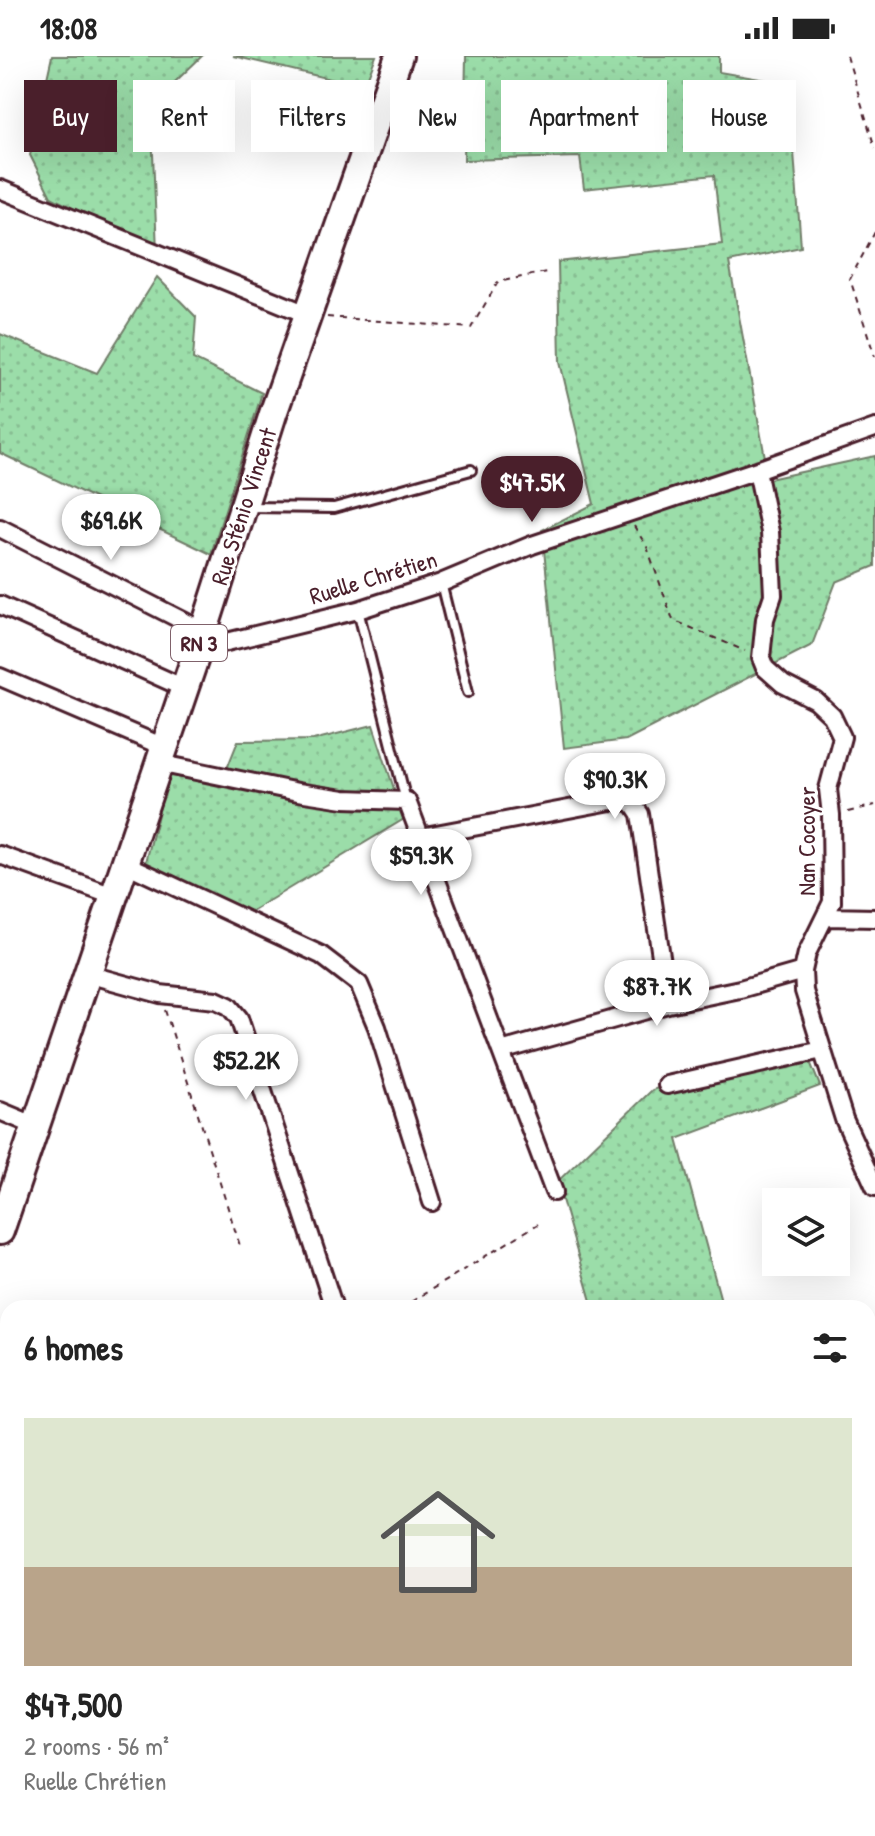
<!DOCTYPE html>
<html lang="en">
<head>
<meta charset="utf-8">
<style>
	:root { --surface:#fff; --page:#f6f6f6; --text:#222; --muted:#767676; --line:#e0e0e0; --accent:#4a1f2b }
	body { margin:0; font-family:"Patrick Hand",sans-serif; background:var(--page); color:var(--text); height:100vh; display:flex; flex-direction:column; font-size:30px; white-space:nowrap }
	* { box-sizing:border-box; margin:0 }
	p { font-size:26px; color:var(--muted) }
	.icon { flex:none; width:44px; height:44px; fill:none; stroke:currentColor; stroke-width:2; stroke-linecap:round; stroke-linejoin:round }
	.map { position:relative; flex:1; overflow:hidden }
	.side { position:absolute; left:0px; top:1244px; width:876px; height:536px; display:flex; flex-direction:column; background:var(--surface); border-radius:24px 24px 0 0; box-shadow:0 8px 32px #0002 }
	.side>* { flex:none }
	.hud { position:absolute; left:24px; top:24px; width:828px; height:72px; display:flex; gap:16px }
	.buttons { position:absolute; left:762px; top:1132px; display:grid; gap:16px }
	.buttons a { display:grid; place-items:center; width:88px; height:88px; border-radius:0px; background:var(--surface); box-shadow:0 8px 32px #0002; font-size:40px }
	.price { position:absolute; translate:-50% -68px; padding:0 18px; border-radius:28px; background:#fff; color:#222; font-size:26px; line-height:52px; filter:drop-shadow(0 2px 4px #0008) }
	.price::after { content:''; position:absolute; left:50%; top:48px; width:24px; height:18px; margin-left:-12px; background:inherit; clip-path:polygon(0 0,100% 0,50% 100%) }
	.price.current { background:var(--accent); color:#fff }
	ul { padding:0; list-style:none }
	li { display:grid; align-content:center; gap:16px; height:424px; padding:0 24px }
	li+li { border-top:2px solid var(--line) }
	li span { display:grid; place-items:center; height:248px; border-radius:0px; color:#555 }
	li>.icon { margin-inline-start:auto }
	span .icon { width:144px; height:144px; fill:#fffc; stroke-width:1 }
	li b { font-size:34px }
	h2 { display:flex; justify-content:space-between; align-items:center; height:96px; padding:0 24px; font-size:34px }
	.chip { padding:0 28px; border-radius:0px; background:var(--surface); box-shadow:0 8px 32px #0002; font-size:28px; line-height:72px }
	.chip.current { background:var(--accent); color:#fff }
	.status { display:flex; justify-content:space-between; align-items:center; height:56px; padding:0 40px; background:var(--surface); direction:ltr }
	.status svg { height:22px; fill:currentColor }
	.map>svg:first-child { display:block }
	.grass { fill:url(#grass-dots); stroke:#727e6a; stroke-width:2 }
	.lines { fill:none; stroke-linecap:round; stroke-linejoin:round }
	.lane-casing { stroke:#4a1f2b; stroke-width:14 }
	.street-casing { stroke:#4a1f2b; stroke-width:22 }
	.primary-casing { stroke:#4a1f2b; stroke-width:32 }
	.path { stroke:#4a1f2b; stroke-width:2; stroke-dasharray:6 6; stroke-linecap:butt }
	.lane { stroke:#fff; stroke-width:8 }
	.street { stroke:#fff; stroke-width:16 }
	.primary { stroke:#fff; stroke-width:26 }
	.labels { text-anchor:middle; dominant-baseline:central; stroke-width:6; stroke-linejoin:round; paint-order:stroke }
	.shield { fill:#fff; stroke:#80626b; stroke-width:2 }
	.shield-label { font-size:22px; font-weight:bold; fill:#4a1f2b }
	.street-label { font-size:24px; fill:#4a1f2b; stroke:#fff }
</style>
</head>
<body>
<div class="status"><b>18:08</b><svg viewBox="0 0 49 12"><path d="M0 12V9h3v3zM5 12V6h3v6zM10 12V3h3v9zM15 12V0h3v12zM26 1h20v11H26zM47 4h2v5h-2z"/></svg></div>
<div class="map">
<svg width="875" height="1780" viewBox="0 0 875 1780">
	<defs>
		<pattern id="grass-dots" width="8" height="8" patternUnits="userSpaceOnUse" patternTransform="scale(2)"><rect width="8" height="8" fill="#9bdda9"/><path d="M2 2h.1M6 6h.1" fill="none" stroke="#87bd92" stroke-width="1.8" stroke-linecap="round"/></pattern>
	</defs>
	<rect width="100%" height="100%" fill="#fff"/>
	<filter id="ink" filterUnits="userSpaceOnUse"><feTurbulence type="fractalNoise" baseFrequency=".0125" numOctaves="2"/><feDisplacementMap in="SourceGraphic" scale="16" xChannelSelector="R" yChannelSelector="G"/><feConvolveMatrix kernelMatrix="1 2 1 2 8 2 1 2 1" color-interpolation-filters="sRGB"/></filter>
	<g filter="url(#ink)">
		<path class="grass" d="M52,0H202L151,49L157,195L51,141L30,99Z
			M233,0H376L364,31Z
			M466,0H719V16L789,28L801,191L729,206L769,423L875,400V510L836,526L812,589L626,684L564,692L542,474L594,448L560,306L558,206L722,188L714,119L584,133L580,101L464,104Z
			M157,221L196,261L193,303L262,337L211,498L0,397V278L97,317Z
			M373,669L404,763L250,856L145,810L171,707L224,720L238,685L313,684Z
			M806,996L820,1030L677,1083L723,1252H593L557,1126L652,1034L739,1004L747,1021Z
			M875,1275V1391L868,1393V1277Z
			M354,1772H453L436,1780H356Z"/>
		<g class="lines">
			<g class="lane-casing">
				<path id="lane" d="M247,451L334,452L471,414
					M441,527L468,636
					M358,554L406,745"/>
			</g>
			<g class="street-casing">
				<path id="street" d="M0,133L309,259
					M757,414L770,476L773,539L765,563L761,602L765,612L783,628L816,645L832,660L842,681L828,733L831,759L832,846L807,897L803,915L804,935L844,1063L875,1131
					M0,472L203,575
					M0,549L184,632
					M198,593L358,554L441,527L532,489L757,414L875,372
					M0,621L164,691
					M158,707L298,736L344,743L407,745L554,1136
					M420,781L611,745L632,746L640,758L668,948
					M0,799L113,840
					M124,807L321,899L359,928L377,971L432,1146
					M826,861L875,862
					M87,918L160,938L216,944L229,950L239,962L334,1252
					M501,995L668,948L740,933L803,915
					M667,1029L822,994
					M0,1055L36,1070
					M868,1412L875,1409
					M0,1694L8,1691
					M621,1772L625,1780
					M846,1772L848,1780"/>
			</g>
			<g class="primary-casing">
				<path id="primary" d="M0,1175L198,593L273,358L399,0"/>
			</g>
			<path class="path" d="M847,0L875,92
				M875,176L850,223L875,301
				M327,261L471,272L498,226L546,216
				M634,470L647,491L673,564L745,595
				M848,756L875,749
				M165,954L241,1193
				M401,1252L538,1168
				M0,1552L8,1551
				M369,1772L371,1780
				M418,1772L432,1780"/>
			<use href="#lane" class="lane"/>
			<use href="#street" class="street"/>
			<use href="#primary" class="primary"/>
		</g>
	</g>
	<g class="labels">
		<rect class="shield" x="171" y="569" width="56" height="36" rx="6"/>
		<g class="shield-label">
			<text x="199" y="587">RN 3</text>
		</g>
		<g class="street-label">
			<text transform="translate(243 450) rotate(-72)">Rue Sténio Vincent</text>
			<text transform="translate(373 521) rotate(-17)">Ruelle Chrétien</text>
			<text transform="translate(806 785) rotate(-90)">Nan Cocoyer</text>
		</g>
	</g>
</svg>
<div class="buttons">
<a><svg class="icon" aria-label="layers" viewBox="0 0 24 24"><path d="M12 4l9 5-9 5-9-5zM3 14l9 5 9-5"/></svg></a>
</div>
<b class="price current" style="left:532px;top:468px">$47.5K</b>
<b class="price" style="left:111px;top:506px">$69.6K</b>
<b class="price" style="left:615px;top:765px">$90.3K</b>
<b class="price" style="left:421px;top:841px">$59.3K</b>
<b class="price" style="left:657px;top:972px">$87.7K</b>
<b class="price" style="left:246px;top:1046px">$52.2K</b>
<div class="hud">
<a class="chip current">Buy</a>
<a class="chip">Rent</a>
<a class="chip">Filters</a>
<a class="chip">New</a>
<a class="chip">Apartment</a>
<a class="chip">House</a>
</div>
<section class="side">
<h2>6 homes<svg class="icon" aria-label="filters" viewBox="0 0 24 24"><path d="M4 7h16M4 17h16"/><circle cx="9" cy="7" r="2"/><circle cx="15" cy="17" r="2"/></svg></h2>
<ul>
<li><span style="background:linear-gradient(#dfe7d0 60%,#b9a48a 0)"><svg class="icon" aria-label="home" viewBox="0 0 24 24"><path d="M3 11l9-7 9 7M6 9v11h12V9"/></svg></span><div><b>$47,500</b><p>2 rooms · 56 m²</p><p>Ruelle Chrétien</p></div></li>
</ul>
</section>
</div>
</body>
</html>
